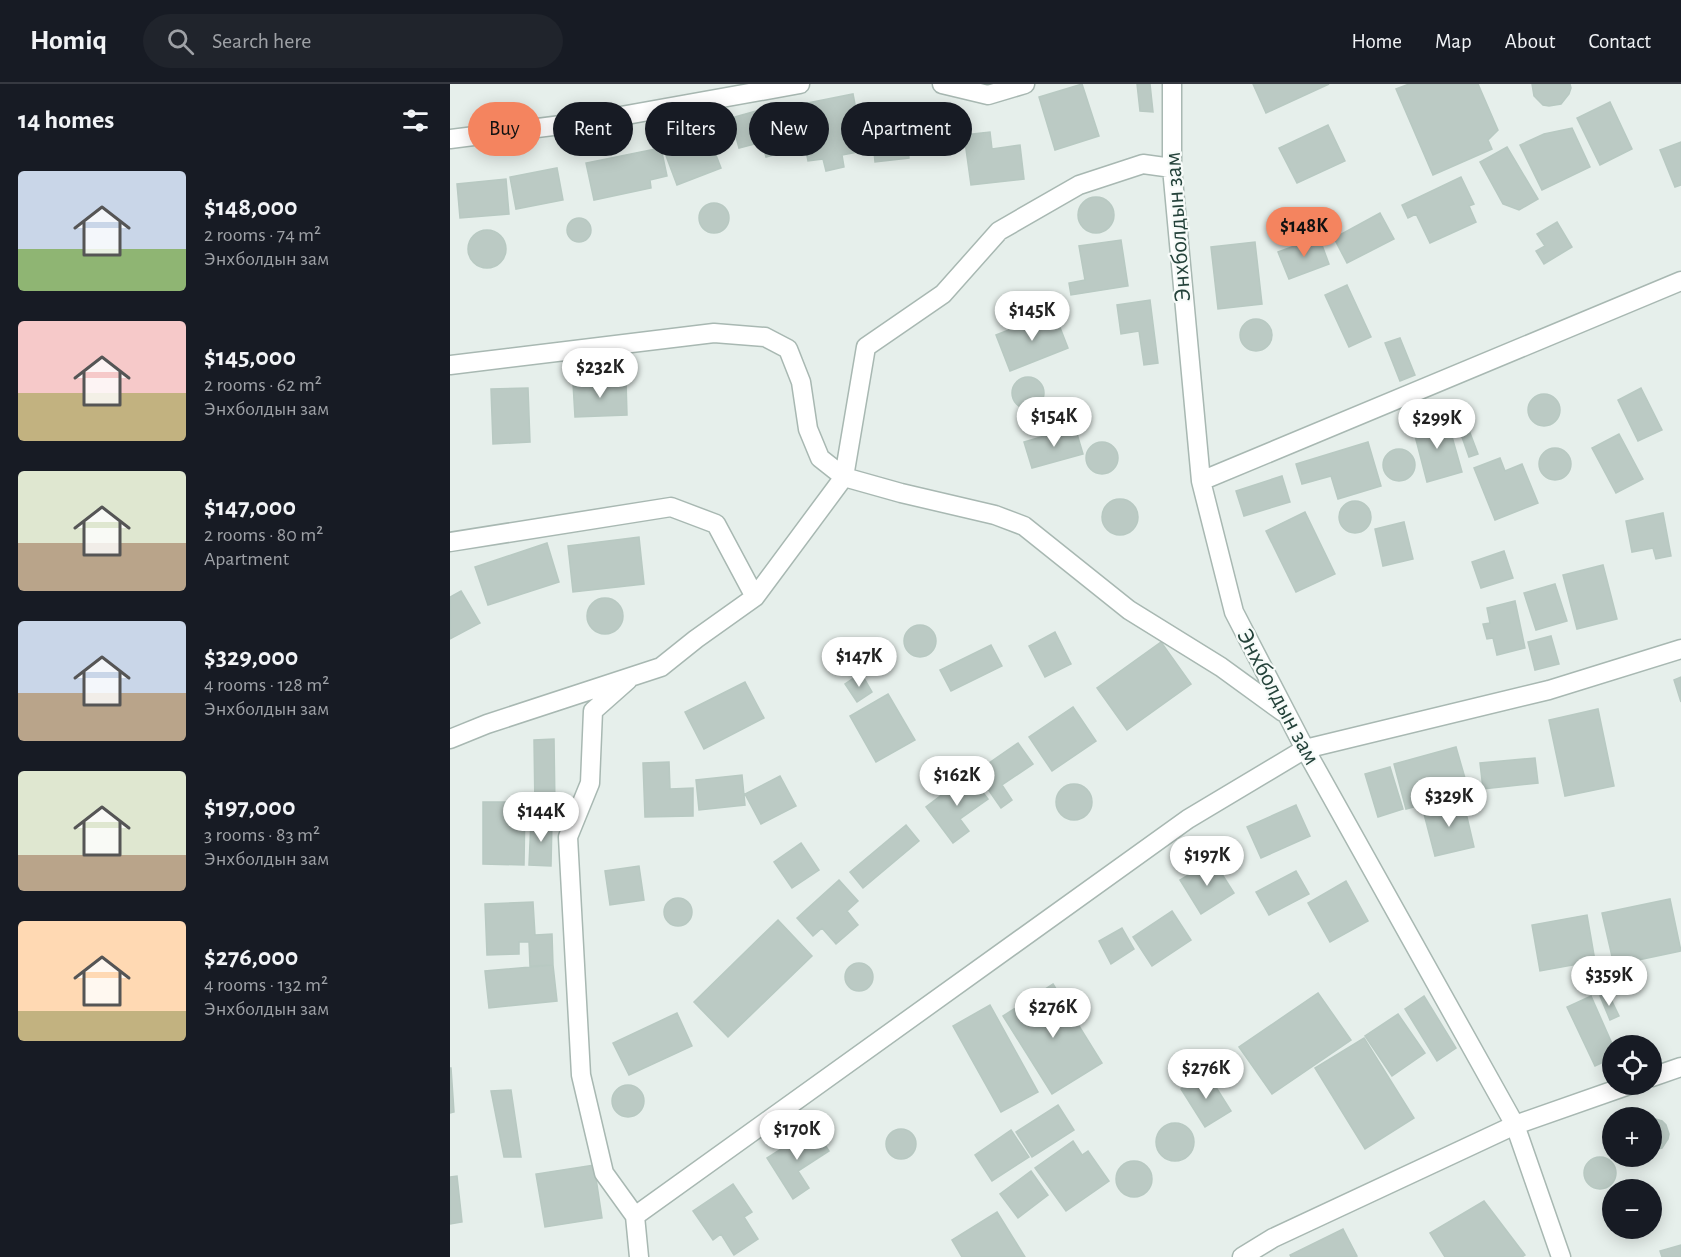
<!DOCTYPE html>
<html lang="en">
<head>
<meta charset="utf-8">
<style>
	:root { --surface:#171b24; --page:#20242c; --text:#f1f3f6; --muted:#9ea1a6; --line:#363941; --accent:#f4845f }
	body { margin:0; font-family:"Alegreya Sans",sans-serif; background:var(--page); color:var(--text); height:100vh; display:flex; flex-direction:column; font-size:22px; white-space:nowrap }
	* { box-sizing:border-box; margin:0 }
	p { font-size:20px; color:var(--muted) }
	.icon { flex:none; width:33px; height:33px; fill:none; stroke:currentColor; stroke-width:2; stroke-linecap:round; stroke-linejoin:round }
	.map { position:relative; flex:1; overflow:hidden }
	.panel { display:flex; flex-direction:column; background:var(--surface); width:450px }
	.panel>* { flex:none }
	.hud { position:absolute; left:18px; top:18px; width:570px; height:54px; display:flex; gap:12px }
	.buttons { position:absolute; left:1152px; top:951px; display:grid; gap:12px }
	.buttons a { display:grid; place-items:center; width:60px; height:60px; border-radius:50%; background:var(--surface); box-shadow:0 3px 15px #0003; font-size:30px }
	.price { position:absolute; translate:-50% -51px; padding:0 14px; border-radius:21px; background:#fff; color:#222; font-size:20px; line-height:39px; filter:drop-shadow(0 2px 3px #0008) }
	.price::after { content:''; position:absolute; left:50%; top:36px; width:18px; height:14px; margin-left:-9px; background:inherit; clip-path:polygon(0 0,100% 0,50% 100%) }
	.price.on { background:var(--accent); color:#111 }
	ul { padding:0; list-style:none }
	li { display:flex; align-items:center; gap:18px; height:150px; padding:0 18px }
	li span { display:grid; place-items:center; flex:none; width:168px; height:120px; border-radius:6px; color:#555 }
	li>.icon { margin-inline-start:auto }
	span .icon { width:72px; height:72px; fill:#fffc; stroke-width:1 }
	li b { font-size:26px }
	h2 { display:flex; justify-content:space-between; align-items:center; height:72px; padding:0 18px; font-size:26px }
	.tag { padding:0 21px; border-radius:27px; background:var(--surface); box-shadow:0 3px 15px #0003; font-size:21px; line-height:54px }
	.tag.on { background:var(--accent); color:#111 }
	header { display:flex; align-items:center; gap:36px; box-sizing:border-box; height:84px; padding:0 30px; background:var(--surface); border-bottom:2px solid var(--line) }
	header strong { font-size:28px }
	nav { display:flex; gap:33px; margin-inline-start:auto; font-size:21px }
	.search { width:420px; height:54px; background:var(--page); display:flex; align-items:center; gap:15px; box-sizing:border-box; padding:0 21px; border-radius:33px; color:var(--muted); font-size:22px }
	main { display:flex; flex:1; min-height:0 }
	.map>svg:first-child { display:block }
	.building { fill:#bbcac4; stroke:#b8c9c2; stroke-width:1.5 }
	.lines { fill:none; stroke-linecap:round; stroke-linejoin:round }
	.minor-casing { stroke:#a8b8b2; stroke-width:21 }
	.minor { stroke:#fff; stroke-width:18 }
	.labels { text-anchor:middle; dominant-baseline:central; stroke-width:4.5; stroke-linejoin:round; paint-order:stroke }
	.street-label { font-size:24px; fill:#24423a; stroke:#f7fbf9 }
</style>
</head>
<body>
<header>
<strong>Homiq</strong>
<div class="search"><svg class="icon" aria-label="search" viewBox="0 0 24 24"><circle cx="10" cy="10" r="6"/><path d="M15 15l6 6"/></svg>Search here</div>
<nav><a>Home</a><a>Map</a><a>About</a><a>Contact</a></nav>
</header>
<main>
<section class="panel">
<h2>14 homes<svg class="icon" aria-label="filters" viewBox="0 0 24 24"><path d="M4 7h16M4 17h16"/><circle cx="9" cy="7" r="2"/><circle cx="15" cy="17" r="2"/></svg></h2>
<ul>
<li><span style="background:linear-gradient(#c9d6e8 65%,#8fb573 0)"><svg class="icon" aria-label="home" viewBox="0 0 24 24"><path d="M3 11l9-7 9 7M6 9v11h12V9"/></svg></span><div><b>$148,000</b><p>2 rooms · 74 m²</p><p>Энхболдын зам</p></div></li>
<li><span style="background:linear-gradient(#f6c9c9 60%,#c2b280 0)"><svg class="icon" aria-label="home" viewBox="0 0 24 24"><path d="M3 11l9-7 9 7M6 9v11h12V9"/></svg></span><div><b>$145,000</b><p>2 rooms · 62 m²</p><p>Энхболдын зам</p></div></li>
<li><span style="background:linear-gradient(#dfe7d0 60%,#b9a48a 0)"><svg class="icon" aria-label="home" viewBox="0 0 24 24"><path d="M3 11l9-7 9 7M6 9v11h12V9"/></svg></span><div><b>$147,000</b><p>2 rooms · 80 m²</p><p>Apartment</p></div></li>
<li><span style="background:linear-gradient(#c9d6e8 60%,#b9a48a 0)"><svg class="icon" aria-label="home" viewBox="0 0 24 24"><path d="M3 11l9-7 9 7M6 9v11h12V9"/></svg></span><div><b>$329,000</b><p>4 rooms · 128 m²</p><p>Энхболдын зам</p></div></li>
<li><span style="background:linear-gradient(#dfe7d0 70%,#b9a48a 0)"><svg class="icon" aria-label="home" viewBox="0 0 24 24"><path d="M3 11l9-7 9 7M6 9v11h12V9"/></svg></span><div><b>$197,000</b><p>3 rooms · 83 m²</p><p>Энхболдын зам</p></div></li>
<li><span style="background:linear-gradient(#ffd9b3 75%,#c2b280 0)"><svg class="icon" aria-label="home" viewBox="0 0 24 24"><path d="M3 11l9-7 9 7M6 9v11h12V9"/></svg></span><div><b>$276,000</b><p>4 rooms · 132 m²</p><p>Энхболдын зам</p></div></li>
</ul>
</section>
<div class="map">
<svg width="1231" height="1173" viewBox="0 0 1231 1173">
	<rect width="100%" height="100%" fill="#e6efeb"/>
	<path class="building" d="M632,0L649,52L605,66L589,13Z
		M687,0H700L703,28L690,27Z
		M803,0H879L816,29Z
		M959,0H1028L1048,46L1038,56L1042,65L983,91L946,5Z
		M1082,0H1120L1121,4L1119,10L1111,20L1099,22L1093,21L1084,12Z
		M403,10L414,67L392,71L394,83L376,87L373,75L358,77L347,21Z
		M1160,18L1182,65L1150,81L1127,34Z
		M328,21L341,66L316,73L312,58L289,64L281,34Z
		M468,21L472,56L458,58L459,74L425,78L420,25Z
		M878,41L895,77L847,99L829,64Z
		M1122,44L1140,83L1092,106L1070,61L1094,50Z
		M256,45L271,84L227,101L212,61Z
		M540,48L542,65L570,61L574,95L521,101L514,51Z
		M1231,58V101L1225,103L1210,66Z
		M1057,63L1088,115L1069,126L1053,120L1030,78Z
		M211,64L217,92L200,96L201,104L144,116L136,79Z
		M107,84L113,116L66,125L60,93Z
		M1011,93L1024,120L1019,122L1026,138L980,159L966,130L958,134L952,121Z
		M56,95L59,130L10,134L7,100Z
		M628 131a18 18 0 1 1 36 0a18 18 0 1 1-36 0Z
		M249 134a15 15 0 1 1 30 0a15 15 0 1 1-30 0Z
		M930,129L944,155L897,179L884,154Z
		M117 146a12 12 0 1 1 24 0a12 12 0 1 1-24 0Z
		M1107,138L1122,163L1094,180L1086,167L1095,162L1087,150Z
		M18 165a19 19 0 1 1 38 0a19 19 0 1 1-38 0Z
		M869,153L879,180L839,195L828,168Z
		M671,156L678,202L621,211L619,199L635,196L629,162Z
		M805,158L812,220L768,225L761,163Z
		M897,201L921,253L899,263L875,211Z
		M700,216L708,279L694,281L689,247L671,250L667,221Z
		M604,228L618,264L560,287L546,251Z
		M790 251a16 16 0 1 1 32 0a16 16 0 1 1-32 0Z
		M950,254L965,291L950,297L935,259Z
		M562 309a16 16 0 1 1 32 0a16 16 0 1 1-32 0Z
		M176,297L177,331L125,333L123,299Z
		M78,304L80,358L43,360L41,305Z
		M1191,304L1212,346L1188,357L1168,316Z
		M1078 326a16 16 0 1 1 32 0a16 16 0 1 1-32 0Z
		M1014,333L1028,370L1019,373L1006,336Z
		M997,335L1012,388L977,398L963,344Z
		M625,343L633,370L582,384L574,358Z
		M1169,350L1193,395L1166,409L1142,364Z
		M918,358L931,402L888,415L881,392L852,400L846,380Z
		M636 374a16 16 0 1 1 32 0a16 16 0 1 1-32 0Z
		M1089 380a16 16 0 1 1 32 0a16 16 0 1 1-32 0Z
		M933 381a16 16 0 1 1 32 0a16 16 0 1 1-32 0Z
		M1050,374L1055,387L1072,380L1088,419L1045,436L1024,384Z
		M832,392L840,418L794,432L786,407Z
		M652 433a18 18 0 1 1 36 0a18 18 0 1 1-36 0Z
		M889 433a16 16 0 1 1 32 0a16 16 0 1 1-32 0Z
		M855,428L885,490L846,508L816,447Z
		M1213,429L1221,472L1206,475L1203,464L1182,468L1176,437Z
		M954,438L963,475L933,482L925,445Z
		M189,453L194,500L123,508L118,462Z
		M97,459L109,498L38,521L25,483Z
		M1054,467L1063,494L1031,504L1022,478Z
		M1153,481L1167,535L1127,545L1113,491Z
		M1105,500L1117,537L1086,546L1074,509Z
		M11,507L30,539L0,555V513Z
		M137 532a18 18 0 1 1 36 0a18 18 0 1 1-36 0Z
		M1065,517L1075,564L1047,571L1043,554L1037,555L1033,540L1040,539L1037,524Z
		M454 557a16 16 0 1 1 32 0a16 16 0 1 1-32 0Z
		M605,548L621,580L595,593L579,562Z
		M1101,552L1109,580L1085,586L1078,558Z
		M711,558L741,600L677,646L647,604Z
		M541,561L552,582L501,607L490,586Z
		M411,589L422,608L407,618L395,600Z
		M1231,593V618L1224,596Z
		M295,598L314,634L254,665L235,628Z
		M438,610L465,656L426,678L400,632Z
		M623,623L646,657L602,687L579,653Z
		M1148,625L1164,702L1115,712L1099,636Z
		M104,655L105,723L85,724L84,656Z
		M568,659L583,680L552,701L562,716L551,724L526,688Z
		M1006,663L1019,708L956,725L944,680Z
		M1085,674L1088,699L1033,705L1030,679Z
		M219,678L220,705L243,704V732L195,733L193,679Z
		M940,683L953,725L928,733L915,690Z
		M519,690L538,715L510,735L519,747L503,759L476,723Z
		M292,691L295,721L249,726L246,696Z
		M330,692L346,722L311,740L295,710Z
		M606 718a18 18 0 1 1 36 0a18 18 0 1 1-36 0Z
		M1013,716L1024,763L985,772L973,726Z
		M33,718H75L74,781L33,780Z
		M846,721L860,752L811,774L797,743Z
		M81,736L102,737L101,782L79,781Z
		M456,741L469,757L413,804L400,788Z
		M351,759L369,786L342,804L324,778Z
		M763,776L784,809L751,830L730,796Z
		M189,782L194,816L160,821L155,787Z
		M846,787L859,810L819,831L806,808Z
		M389,796L408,817L397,827L408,841L386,860L372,844L363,852L347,834Z
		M896,797L918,837L880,858L858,819Z
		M214 828a14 14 0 1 1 28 0a14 14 0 1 1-28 0Z
		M1220,815L1231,867L1164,881L1152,829Z
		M83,818L85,851L102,850L103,881L80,882L79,858H69V870L37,871L35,820Z
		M722,827L741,856L702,882L683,853Z
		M1137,831L1145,877L1090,887L1082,841Z
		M328,836L362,872L278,953L244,918Z
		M672,844L684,865L661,880L649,857Z
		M395 893a14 14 0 1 1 28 0a14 14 0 1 1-28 0Z
		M103,881L107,917L39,924L35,887Z
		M603,900L652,979L602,1010L553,932Z
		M868,909L901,956L822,1010L789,963Z
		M1158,909L1169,932L1160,936L1150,912Z
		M974,912L1006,964L987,977L955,925Z
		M1141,912L1163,962L1162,974L1145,982L1117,923Z
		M540,921L588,1008L551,1028L503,942Z
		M227,929L242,962L179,991L163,959Z
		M948,930L975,969L942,992L915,952Z
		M914,954L964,1034L915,1065L865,984Z
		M0,984H1L4,1028L0,1029Z
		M757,989L781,1027L755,1043L731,1005Z
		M162 1017a16 16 0 1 1 32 0a16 16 0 1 1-32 0Z
		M61,1006L71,1073H54L41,1007Z
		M608,1021L624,1046L582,1073L566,1048Z
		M1202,1034L1212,1037L1216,1041L1219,1050L1218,1055L1212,1064L1202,1066Z
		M706 1058a19 19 0 1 1 38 0a19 19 0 1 1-38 0Z
		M364,1044L379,1067L348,1087L359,1104L343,1115L317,1074Z
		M436 1060a15 15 0 1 1 30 0a15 15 0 1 1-30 0Z
		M561,1046L579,1073L542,1097L525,1071Z
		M623,1057L632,1071L638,1067L659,1097L616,1127L585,1084Z
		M1134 1089a16 16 0 1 1 32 0a16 16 0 1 1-32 0Z
		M666 1095a18 18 0 1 1 36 0a18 18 0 1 1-36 0Z
		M144,1081L152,1134L95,1143L86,1090Z
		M581,1087L598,1111L568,1134L550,1110Z
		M7,1092L12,1138L0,1140V1093Z
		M283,1100L302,1128L294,1133L308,1155L284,1171L271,1150L263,1156L243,1127Z
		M1034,1117L1075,1171L1072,1173H995L980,1149Z
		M547,1128L575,1173H512L502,1156Z
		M893,1145L907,1172L904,1173H841L840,1171Z
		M1231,1161V1173H1212L1210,1167Z"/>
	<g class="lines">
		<g class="minor-casing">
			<path id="minor" d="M492,0L538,11L575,0
				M722,0V84L751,397L784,528L855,665L1065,1041L1111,1173
				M0,55L143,37L350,0
				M0,281L264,249L315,253L338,265L351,298L358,345L370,374L394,393L451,409L545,431L574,442L679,526L771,583L833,628
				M751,397L1231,197
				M0,458L221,423L266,440L305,513
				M178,596L143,627L140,699L118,753L131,991L154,1089L185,1132L189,1173
				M0,655L37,640L211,583L246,555L305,513L394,393L416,263L493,210L549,147L629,101L693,80L722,84
				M1202,993L1231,983
				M185,1132L738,735L855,665L1099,606L1231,565
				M792,1173L823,1154L1065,1041L1182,1000"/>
		</g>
		<use href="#minor" class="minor"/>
	</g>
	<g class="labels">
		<g class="street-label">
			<text transform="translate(728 143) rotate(-94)">Энхболдын зам</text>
			<text transform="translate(828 613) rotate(62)">Энхболдын зам</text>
		</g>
	</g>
</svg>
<div class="buttons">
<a><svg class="icon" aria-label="locate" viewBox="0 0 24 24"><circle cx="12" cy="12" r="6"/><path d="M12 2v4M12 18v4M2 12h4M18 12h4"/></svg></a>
<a>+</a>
<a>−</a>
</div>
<b class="price on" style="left:854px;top:174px">$148K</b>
<b class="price" style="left:582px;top:258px">$145K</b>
<b class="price" style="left:150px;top:315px">$232K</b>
<b class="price" style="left:604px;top:364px">$154K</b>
<b class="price" style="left:987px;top:366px">$299K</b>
<b class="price" style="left:409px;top:604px">$147K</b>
<b class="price" style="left:507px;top:723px">$162K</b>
<b class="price" style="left:999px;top:744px">$329K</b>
<b class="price" style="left:91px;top:759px">$144K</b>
<b class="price" style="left:757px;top:803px">$197K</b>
<b class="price" style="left:1159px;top:923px">$359K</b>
<b class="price" style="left:603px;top:955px">$276K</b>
<b class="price" style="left:756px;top:1016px">$276K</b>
<b class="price" style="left:347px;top:1077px">$170K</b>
<div class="hud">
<a class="tag on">Buy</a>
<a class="tag">Rent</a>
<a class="tag">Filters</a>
<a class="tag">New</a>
<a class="tag">Apartment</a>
</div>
</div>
</main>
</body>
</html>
